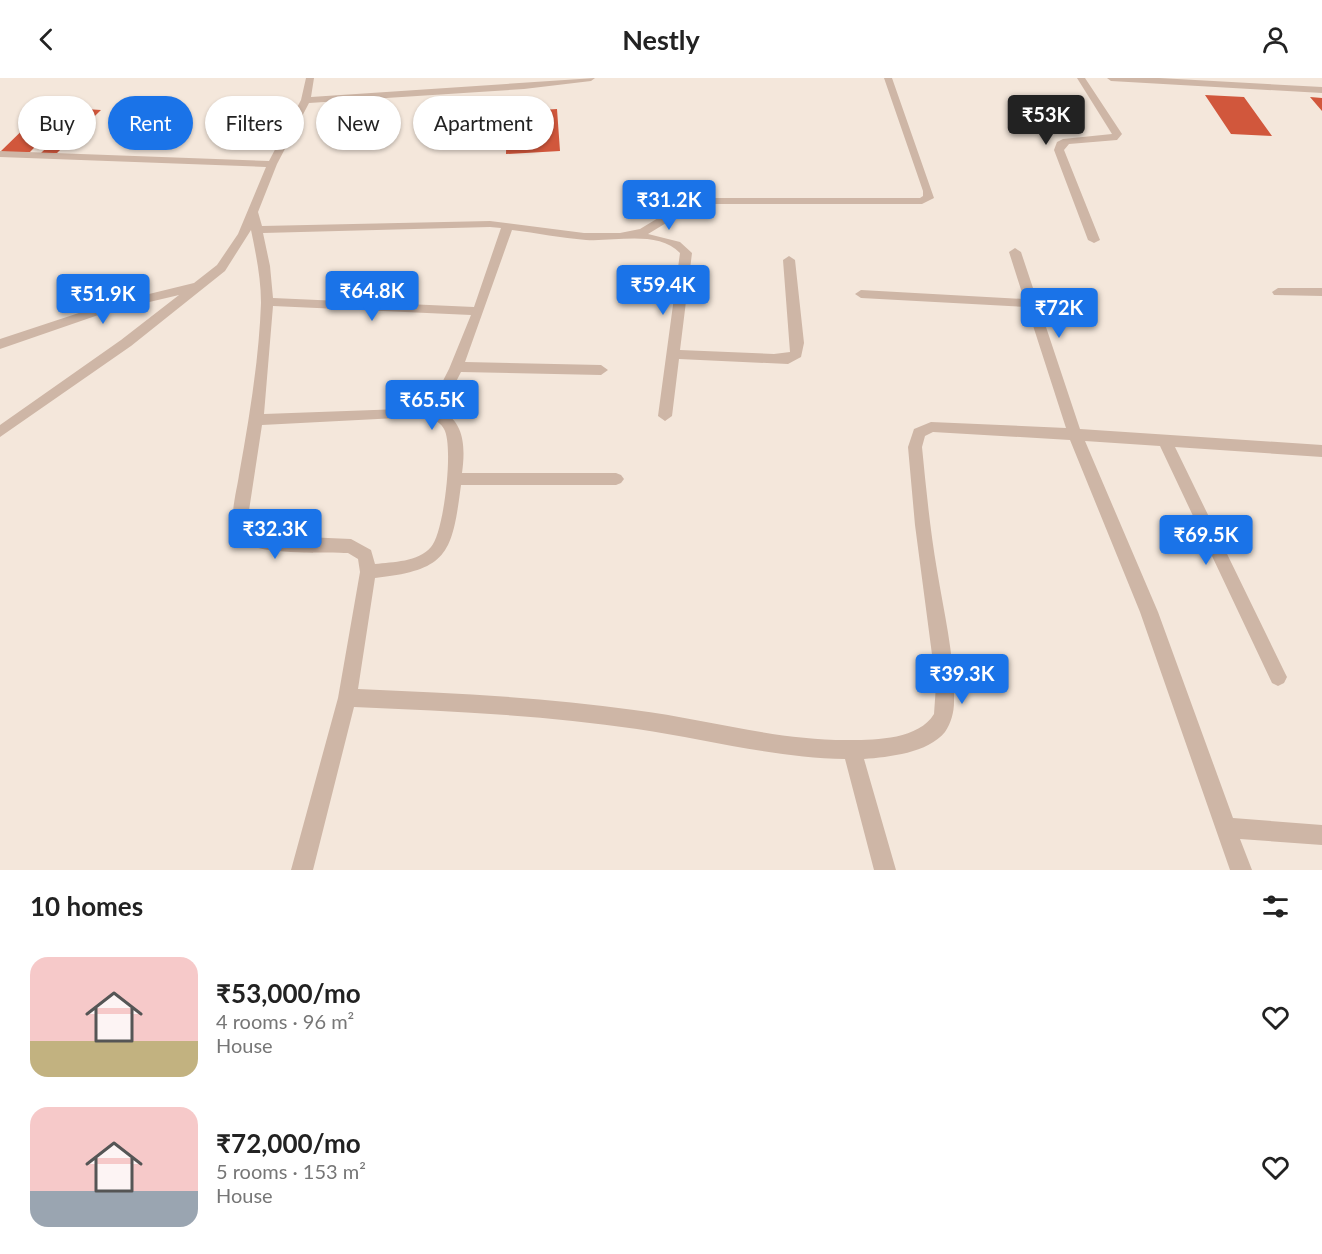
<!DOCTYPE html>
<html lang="en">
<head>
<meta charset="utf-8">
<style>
	:root { --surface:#fff; --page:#f6f6f6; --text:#222; --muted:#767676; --accent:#1a73e8 }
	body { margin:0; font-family:Lato,sans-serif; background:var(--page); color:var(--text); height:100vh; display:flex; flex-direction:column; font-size:22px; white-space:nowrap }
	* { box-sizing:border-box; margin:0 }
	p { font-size:20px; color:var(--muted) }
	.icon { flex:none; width:33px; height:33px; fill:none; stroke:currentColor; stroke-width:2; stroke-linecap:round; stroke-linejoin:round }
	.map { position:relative; height:792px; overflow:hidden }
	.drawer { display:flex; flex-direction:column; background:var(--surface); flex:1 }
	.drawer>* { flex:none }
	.top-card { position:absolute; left:18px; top:18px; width:600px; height:54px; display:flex; gap:12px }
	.price { position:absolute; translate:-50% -51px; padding:0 14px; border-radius:6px; background:var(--accent); color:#fff; font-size:20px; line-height:39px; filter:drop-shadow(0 2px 3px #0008) }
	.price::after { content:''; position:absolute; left:50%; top:36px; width:18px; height:14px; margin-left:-9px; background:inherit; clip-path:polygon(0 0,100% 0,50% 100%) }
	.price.current { background:#222; color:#fff }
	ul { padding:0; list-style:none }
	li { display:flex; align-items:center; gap:18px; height:150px; padding:0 30px }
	li span { display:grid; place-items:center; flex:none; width:168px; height:120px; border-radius:18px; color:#555 }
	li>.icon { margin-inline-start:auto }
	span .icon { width:72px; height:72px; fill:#fffc; stroke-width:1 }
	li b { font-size:26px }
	h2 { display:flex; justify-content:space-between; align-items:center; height:72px; padding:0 30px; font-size:26px }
	.chip { padding:0 21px; border-radius:27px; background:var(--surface); box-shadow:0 2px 4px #0004; font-size:21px; line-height:54px }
	.chip.current { background:var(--accent); color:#fff }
	header { display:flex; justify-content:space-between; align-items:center; height:78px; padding:0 30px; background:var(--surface); font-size:27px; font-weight:700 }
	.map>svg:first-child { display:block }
	.building { fill:#d1573c }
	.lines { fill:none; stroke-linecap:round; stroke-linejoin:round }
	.minor { fill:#ceb6a6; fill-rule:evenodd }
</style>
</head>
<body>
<header><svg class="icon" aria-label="back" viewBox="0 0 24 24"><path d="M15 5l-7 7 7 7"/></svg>Nestly<svg class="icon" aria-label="person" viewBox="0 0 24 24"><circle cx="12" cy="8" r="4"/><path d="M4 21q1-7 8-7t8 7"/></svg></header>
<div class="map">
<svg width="1322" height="792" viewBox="0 0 1322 792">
	<rect width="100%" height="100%" fill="#f4e7db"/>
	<path class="building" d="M1205,17L1244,19L1272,58L1231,56Z
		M1310,19L1322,20V33Z
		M86,31L101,32L57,75H41Z
		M557,31L560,73L506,76L507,34Z
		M42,33H70L30,74H0Z"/>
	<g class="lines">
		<path class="minor" d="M306,0H314L311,19L595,0L591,3L524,11L309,25L277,86L258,134L262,148L490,143L584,155H620L640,151L678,128L701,120H920L923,118V113L884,0H892L934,120L922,126H702L686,133L648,156L680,164L692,175L680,272L774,276L790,274L783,182L789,178L795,182L804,265L801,279L788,286L679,281L672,338L665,343L658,338L680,175C658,152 615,164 586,162C561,160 537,155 512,152L465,284L601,287L608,292L601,297L461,294L441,333C466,344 465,373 462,395H616L621,397L624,401L621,405L616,407H461C452,476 448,492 375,500L358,611C450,615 543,619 634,632C707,641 777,663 851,662C877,662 919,661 934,636L936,607L915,447L908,369L914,351L931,344L1066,350L1027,229L861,220L855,216L861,212L1024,221L1009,174L1015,170L1021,174L1080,351L1322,367V379L1175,369L1284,593L1287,599L1284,605L1278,608L1272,605L1160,368L1085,363L1158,534L1233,740L1322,747V767L1240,761L1252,792H1230L1140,534L1070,362L933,354L925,358L922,369C926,410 930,451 937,492C944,535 955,580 954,624C954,634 951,645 945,654C928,675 889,679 864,681L896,792H874L845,681C774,680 706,661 637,651C543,637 448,633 354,629L313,792H291L338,620L360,494L358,481L348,475C324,474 252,478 237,460C227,447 237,412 239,397C249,341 259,282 261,225C261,201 256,176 251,152L225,193L131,268L0,359V347L121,262L179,217L107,234L0,271V261L100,228L194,205L217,187L238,156L266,89L0,79V73L269,83L301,22ZM490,149L501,150L474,229L273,220L270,188L263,155ZM273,228L471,237L449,291L429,330L264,336ZM416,339C427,340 438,340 444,351C454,367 444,455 431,469C418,484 393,484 375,486L371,472L351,461L259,457L250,452L248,439L262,347Z
			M1077,0H1085L1122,56L1117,62L1069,66L1064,72L1100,162L1094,165L1088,162L1054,72L1057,64L1063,61L1112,56Z
			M1107,0H1159L1322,9V15L1111,3Z
			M1278,210H1322V218L1274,217L1272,214Z"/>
	</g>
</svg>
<b class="price current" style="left:1046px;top:68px">₹53K</b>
<b class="price" style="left:669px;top:153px">₹31.2K</b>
<b class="price" style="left:663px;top:238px">₹59.4K</b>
<b class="price" style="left:372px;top:244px">₹64.8K</b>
<b class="price" style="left:103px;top:247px">₹51.9K</b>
<b class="price" style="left:1059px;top:261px">₹72K</b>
<b class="price" style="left:432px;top:353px">₹65.5K</b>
<b class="price" style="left:275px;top:482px">₹32.3K</b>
<b class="price" style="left:1206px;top:488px">₹69.5K</b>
<b class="price" style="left:962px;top:627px">₹39.3K</b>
<div class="top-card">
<a class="chip">Buy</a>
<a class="chip current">Rent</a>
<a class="chip">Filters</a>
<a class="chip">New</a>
<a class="chip">Apartment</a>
</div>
</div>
<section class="drawer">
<h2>10 homes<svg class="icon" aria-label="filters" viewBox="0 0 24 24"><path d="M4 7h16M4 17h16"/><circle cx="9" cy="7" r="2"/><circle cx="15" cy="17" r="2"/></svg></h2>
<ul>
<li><span style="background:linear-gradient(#f6c9c9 70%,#c2b280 0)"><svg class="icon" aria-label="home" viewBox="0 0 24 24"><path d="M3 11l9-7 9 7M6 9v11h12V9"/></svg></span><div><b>₹53,000/mo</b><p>4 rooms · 96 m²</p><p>House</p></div><svg class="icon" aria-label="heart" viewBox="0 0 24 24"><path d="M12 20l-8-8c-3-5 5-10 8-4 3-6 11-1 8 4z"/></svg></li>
<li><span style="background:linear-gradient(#f6c9c9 70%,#9aa5b1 0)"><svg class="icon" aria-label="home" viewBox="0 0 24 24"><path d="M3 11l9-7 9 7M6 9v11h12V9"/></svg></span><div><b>₹72,000/mo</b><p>5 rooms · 153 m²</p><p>House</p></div><svg class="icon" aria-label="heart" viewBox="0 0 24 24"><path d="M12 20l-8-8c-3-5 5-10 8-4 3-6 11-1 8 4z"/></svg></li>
</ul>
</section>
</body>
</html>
